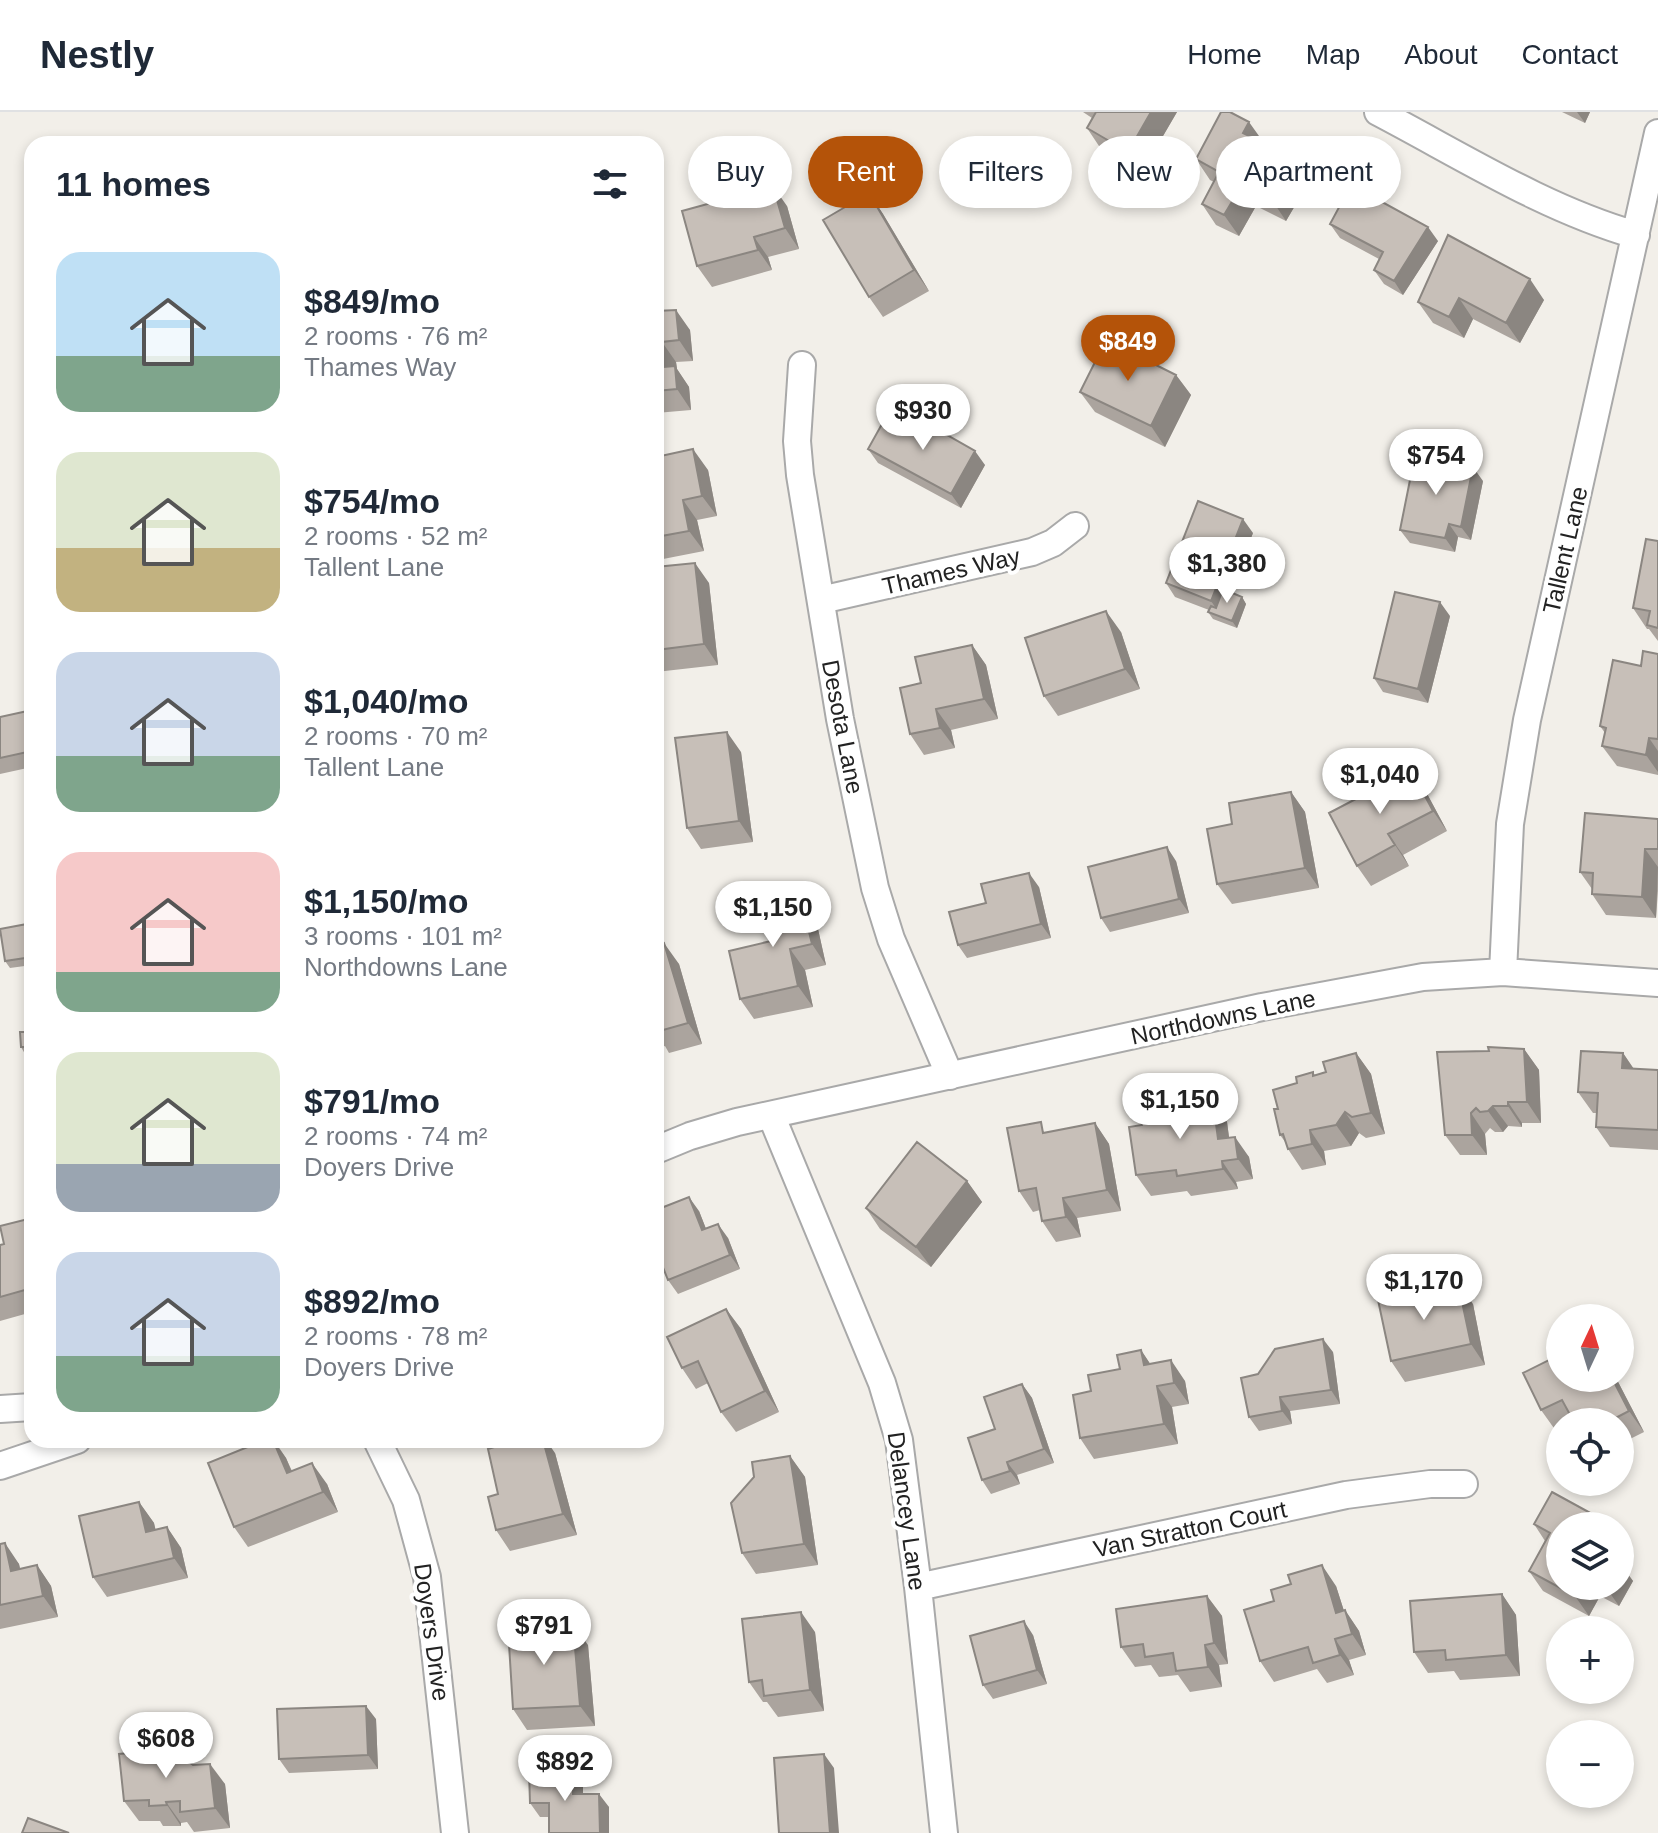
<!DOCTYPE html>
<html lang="en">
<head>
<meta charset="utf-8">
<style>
	:root { --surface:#fff; --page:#f2f2f3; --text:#1f2937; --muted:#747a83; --line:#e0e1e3; --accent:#b45309 }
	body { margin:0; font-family:Helvetica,sans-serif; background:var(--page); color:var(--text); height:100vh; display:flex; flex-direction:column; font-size:30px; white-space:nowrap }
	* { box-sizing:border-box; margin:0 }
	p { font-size:26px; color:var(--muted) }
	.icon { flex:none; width:44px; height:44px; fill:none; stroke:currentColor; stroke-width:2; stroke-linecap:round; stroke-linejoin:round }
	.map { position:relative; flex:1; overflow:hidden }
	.side { position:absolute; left:24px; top:24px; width:640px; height:1312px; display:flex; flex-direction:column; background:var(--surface); border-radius:24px; box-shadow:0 4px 12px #0003 }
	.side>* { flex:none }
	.banner { position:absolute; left:688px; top:24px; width:760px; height:72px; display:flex; gap:16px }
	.needle { width:52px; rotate:4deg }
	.buttons { position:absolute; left:1546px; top:1192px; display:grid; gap:16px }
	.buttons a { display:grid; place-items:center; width:88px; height:88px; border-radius:50%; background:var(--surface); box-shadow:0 4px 12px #0003; font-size:40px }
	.price { position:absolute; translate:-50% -68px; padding:0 18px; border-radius:28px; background:#fff; color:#222; font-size:26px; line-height:52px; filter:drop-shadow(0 2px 4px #0008) }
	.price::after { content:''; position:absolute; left:50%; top:48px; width:24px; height:18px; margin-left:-12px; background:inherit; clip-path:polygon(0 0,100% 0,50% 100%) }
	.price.on { background:var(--accent); color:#fff }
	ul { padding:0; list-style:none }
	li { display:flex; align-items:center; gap:24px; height:200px; padding:0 32px }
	li span { display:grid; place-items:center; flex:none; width:224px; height:160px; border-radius:24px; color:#555 }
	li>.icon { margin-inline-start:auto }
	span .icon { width:96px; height:96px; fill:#fffc; stroke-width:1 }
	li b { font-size:34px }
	h2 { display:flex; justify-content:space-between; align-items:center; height:96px; padding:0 32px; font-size:34px }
	.chip { padding:0 28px; border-radius:36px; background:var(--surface); box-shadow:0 4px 12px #0003; font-size:28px; line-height:72px }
	.chip.on { background:var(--accent); color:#fff }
	header { display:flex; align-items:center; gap:48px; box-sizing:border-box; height:112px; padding:0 40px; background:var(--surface); border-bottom:2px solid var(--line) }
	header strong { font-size:38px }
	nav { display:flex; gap:44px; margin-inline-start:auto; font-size:28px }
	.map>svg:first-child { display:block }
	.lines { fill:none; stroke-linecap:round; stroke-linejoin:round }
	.minor-casing { stroke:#a9a9a9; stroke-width:30 }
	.minor { stroke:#fff; stroke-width:26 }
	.wall { fill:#aba49e }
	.shaded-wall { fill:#8b8681 }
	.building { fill:#c7bfb8; stroke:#8b8681; stroke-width:2 }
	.labels { text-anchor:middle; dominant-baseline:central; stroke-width:8; stroke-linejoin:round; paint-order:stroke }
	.street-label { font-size:24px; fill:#222; stroke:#fff }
</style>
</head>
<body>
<header>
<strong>Nestly</strong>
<nav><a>Home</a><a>Map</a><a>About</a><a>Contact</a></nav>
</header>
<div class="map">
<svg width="1658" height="1721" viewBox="0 0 1658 1721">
	<rect width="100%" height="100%" fill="#f2efe9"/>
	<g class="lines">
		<g class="minor-casing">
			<path id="minor" d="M1378,0C1462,44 1545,97 1636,123
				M802,253L797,329L800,363L840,607L875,776L891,827L950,964
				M821,488L1032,440L1053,431L1075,414
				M1503,860L1510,712L1527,608L1658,21
				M771,1003L882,1271L899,1328L918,1475L944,1721
				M656,1038L690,1024L737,1010L1262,895L1423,865L1503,860L1658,871
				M0,1297L32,1295
				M377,1328L406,1388L427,1465L455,1721
				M0,1354L77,1328
				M918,1475L1346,1383L1430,1372H1464"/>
		</g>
		<use href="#minor" class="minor"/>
	</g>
	<path class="wall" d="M1083,0H1177L1142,60L1101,37L1087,16L1092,6Z
		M1562,0H1590L1585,11Z
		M1263,31L1295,47L1310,68L1286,109L1256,94L1239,124L1216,113L1202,92L1214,70L1210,68L1196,47Z
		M869,81L883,102L929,179L883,205L869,185Z
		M787,94L799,137L768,145L772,158L712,175L697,154Z
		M1330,112L1438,129L1403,183L1384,172L1374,158L1379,147L1340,126Z
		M1448,123L1544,188L1520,231L1473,207L1464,226L1433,211L1418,190Z
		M656,199L690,218L693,249L676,250L677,257L689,275L691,298L656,301Z
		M1176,263L1191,283L1165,335L1095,300L1080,280Z
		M919,320L985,353L961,396L878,351L868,337Z
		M656,345L708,358L717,404L697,408L704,439L658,448L656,446Z
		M1483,369L1471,428L1458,425L1455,440L1410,431L1400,418Z
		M1253,421L1229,480L1242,485L1246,492L1237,516L1213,507L1208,500L1209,498L1175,485L1166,471Z
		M1658,429V529L1649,517H1647L1633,496Z
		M656,455L709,471L718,553L656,560Z
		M1450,504L1428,591L1383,580L1374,566Z
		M1121,520L1140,577L1058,604L1044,584Z
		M972,533L986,553L998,607L951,618L955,636L924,643L910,622L921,571Z
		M1658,542V663L1617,654L1602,634L1605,621L1600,614L1641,554Z
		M32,598V655L0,662V605Z
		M741,640L753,730L701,737L687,716Z
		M1425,678L1447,719L1403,743L1409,754L1371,774L1357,754Z
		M1291,680L1305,700L1319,776L1232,792L1217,772L1232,712Z
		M1658,707V779L1656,806L1606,803L1592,782V777L1580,760Z
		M1176,749L1189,801L1110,820L1101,806Z
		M1039,775L1051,826L967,846L958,833L986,791Z
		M814,799L826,853L805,858L813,895L754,907L740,887L771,829Z
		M27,812L32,819V853L10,856L5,849Z
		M656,834L679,852L702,932L669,941L665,934L656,937Z
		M32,920V942H25L21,935Z
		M1524,937L1539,958L1541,1011H1522V1015L1508,1014L1503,1020H1495L1490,1016L1485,1022L1487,1043H1460L1445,1023L1489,939Z
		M1356,941L1371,962L1385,1022L1366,1026L1359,1021L1351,1034L1324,1039L1326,1053L1302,1058L1288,1037L1286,1031L1280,1023L1278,997L1297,971L1313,960L1315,963L1326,960Z
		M1623,941L1634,957L1658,958V1038L1610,1035L1596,1015L1597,1001H1593L1578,980Z
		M1213,989L1227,1010L1229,1025L1249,1045L1253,1067L1236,1070L1238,1077L1191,1084L1187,1079L1151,1084L1136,1063L1142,1013Z
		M1095,1011L1109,1032L1121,1099L1077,1106L1081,1125L1056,1130L1042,1109L1040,1098L1033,1100L1019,1079L1048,1020Z
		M967,1069L982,1090L931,1155L880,1117L866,1096Z
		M699,1099L706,1117L728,1126L740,1157L678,1182L668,1168Z
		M32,1106V1200L0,1209V1133L4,1132Z
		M1473,1192L1485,1253L1405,1270L1391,1249Z
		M726,1197L741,1217L779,1300L736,1320L721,1300L708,1271L696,1277L682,1256Z
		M1141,1238L1150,1252L1185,1269L1189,1292L1172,1295L1178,1332L1094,1347L1080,1326L1091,1279L1120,1257Z
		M1333,1240L1340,1292L1290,1299L1292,1312L1259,1319L1249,1305Z
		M1560,1266H1616L1644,1320L1620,1332V1310H1560V1317L1556,1319L1541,1298Z
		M1022,1272L1032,1286L1054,1351L1017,1363L1020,1372L991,1382L982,1368L995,1317Z
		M265,1328H274L286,1346L292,1359L327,1372L338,1400L248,1435L234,1415Z
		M555,1341L577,1423L510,1439L496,1418L498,1382Z
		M790,1344L805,1365L818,1453L756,1462L742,1441Z
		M1552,1380L1560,1474H1620V1420L1631,1436L1621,1453L1633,1469L1619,1494L1600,1484L1589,1504L1543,1479L1529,1459L1545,1429L1534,1412Z
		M139,1390L154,1411L155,1418L167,1415L181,1436L188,1466L107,1485L93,1465Z
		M0,1432L19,1452L20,1457L37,1453L51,1474L58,1505L0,1517Z
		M1336,1474L1344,1499L1345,1498L1359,1519L1366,1543L1349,1548L1354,1563L1327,1571L1317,1557L1274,1570L1260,1549Z
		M1502,1482L1516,1503L1520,1564L1460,1568L1454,1559L1428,1561L1414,1540Z
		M1207,1484L1222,1504L1228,1552L1219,1553L1222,1575L1190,1580L1178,1563L1159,1565L1151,1553L1135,1555L1121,1535Z
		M815,1520L824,1599L778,1605L767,1590H763L749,1570Z
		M1033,1523L1047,1572L993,1587L983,1573Z
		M588,1533L595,1614L527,1618L513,1597Z
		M376,1607L378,1657L289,1661L279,1647Z
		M193,1653L225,1672L230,1716L194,1720L187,1710L181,1711V1714H163L160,1709H139L124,1689Z
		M583,1672V1682L609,1695L549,1705H540L530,1691Z"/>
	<path class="shaded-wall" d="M1151,0H1177L1142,60L1128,40Z
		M1577,0H1590L1585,11Z
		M1249,10L1264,31L1257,42L1243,21Z
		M1295,47L1310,68L1286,109L1272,88Z
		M1242,73L1256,94L1239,124L1224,103Z
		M773,74L787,94L799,137L785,116Z
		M869,81L883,102L929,179L914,158Z
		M1428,115L1438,129L1403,183L1394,169Z
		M754,125L768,145L772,158L758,138Z
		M1530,167L1544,188L1520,231L1506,211Z
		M1459,186L1473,207L1464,226L1449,205Z
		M676,198L690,218L693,249L679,228Z
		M662,230L676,250L677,257L689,275L691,298L677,277L664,255Z
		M1176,263L1191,283L1165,335L1151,314Z
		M693,337L708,358L717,404L702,384Z
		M975,339L985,353L961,396L951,382Z
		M1473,355L1483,369L1471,428L1461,415Z
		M683,388L697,408L704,439L689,419Z
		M1243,407L1253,421L1220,502L1211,489Z
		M1449,412L1458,425L1455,440L1445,426Z
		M695,451L709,471L718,553L704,532Z
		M1242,485L1246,492L1237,516L1232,509Z
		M1440,490L1450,504L1428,591L1418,577Z
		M1106,499L1121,520L1140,577L1125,557Z
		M972,533L986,553L998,607L984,587Z
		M936,597L951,618L955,636L940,616Z
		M727,620L741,640L753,730L739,709Z
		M1649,626L1658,639V660L1646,643Z
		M1411,658L1425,678L1447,719L1433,699Z
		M1291,680L1305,700L1319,776L1305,756Z
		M1388,722L1403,743L1409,754L1395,733Z
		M1167,735L1176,749L1189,801L1179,787Z
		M1645,737L1658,755L1656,806L1642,785Z
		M1029,761L1039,775L1051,826L1041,812Z
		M799,779L814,799L826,853L812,832Z
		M27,812L32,819V843Z
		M664,831L679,852L702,932L688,911Z
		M790,837L805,858L813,895L798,874Z
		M1524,937L1539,958L1541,1011L1527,990Z
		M1356,941L1371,962L1385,1022L1371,1001Z
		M1623,941L1637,962L1622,956Z
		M1213,989L1227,1010L1232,1048L1218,1027Z
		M1508,990L1522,1011V1015L1508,994Z
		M1493,994L1508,1014L1503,1020L1488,999Z
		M1345,1000L1359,1021L1351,1034L1336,1013Z
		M1471,1001L1485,1022L1487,1043L1472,1023Z
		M1095,1011L1109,1032L1121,1099L1107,1078Z
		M1310,1018L1324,1039L1326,1053L1312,1032Z
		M1235,1025L1249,1045L1253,1067L1238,1047Z
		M1222,1049L1236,1070L1238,1077L1223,1057Z
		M967,1069L982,1090L931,1155L916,1135Z
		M689,1085L699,1099L712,1132L702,1118Z
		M1063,1086L1077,1106L1081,1125L1066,1105Z
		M718,1112L728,1126L740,1157L730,1143Z
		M1458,1171L1473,1192L1485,1253L1471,1232Z
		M726,1197L741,1217L779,1300L765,1279Z
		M1323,1227L1333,1240L1340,1292L1331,1278Z
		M1141,1238L1155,1259L1144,1253Z
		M1171,1248L1185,1269L1189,1292L1174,1271Z
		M1612,1266H1616L1644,1320L1629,1299Z
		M1022,1272L1032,1286L1054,1351L1044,1337Z
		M1157,1274L1172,1295L1178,1332L1164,1312Z
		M1280,1285L1290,1299L1292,1312L1282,1299Z
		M273,1328L286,1346L301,1382L287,1361Z
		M543,1328H546L555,1341L577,1423L563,1402Z
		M790,1344L805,1365L818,1453L804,1432Z
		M1007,1350L1017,1363L1020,1372L1010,1359Z
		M312,1351L327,1372L338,1400L323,1380Z
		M139,1390L154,1411L161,1440L146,1420Z
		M167,1415L181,1436L188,1466L174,1446Z
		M1620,1420L1631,1436L1621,1453L1633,1469L1619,1494L1605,1474H1620Z
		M5,1431L19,1452L25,1479L11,1459Z
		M37,1453L51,1474L58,1505L43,1484Z
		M1322,1453L1336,1474L1351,1521L1336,1501Z
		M1580,1474H1593L1600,1484L1589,1504L1575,1484Z
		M1502,1482L1516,1503L1520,1564L1506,1543Z
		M1207,1484L1222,1504L1228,1552L1214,1531Z
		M1345,1498L1359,1519L1366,1543L1352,1522Z
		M801,1500L815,1520L824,1599L810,1578Z
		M1024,1509L1033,1523L1047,1572L1037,1558Z
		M573,1512L588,1533L595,1614L580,1594Z
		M1335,1527L1349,1548L1354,1563L1340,1543Z
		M1205,1533L1219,1553L1222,1575L1208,1555Z
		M366,1594L376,1607L378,1657L368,1643Z
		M824,1642L834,1656L839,1721H830Z
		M210,1652L225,1672L230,1716L215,1696Z
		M573,1658L583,1672V1696L573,1682Z
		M599,1682L609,1695V1721H600Z
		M166,1690L181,1711V1714L167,1693Z"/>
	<path class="building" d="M1096,0H1151L1128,40L1087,16Z
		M1221,0H1230L1249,10L1243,21L1295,47L1272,88L1242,73L1224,103L1202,92L1219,60L1196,47Z
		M1351,73L1428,115L1394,169L1374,158L1383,140L1330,112Z
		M773,74L785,116L754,125L758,138L697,154L682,99Z
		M869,81L914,158L869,185L823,108Z
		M1448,123L1530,167L1506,211L1459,186L1449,205L1418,190Z
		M676,198L679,228L662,230L664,255L675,254L677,277L656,279V199Z
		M1106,228L1176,263L1151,314L1080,280Z
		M887,303L919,320L924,310L975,339L951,382L868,337Z
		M693,337L702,384L683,388L689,419L656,425V345Z
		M1415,343L1473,355L1461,415L1449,412L1445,426L1400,418Z
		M1198,389L1243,407L1211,489L1166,471Z
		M1646,427L1658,429V516L1647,513L1650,499L1633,496Z
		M695,451L704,532L656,538V455Z
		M1223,477L1242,485L1232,509L1208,500L1211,494L1216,496Z
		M1395,480L1440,490L1418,577L1374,566Z
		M1106,499L1125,557L1044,584L1025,526Z
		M972,533L984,587L936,597L940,616L910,622L900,576L921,571L915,545Z
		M1643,539L1658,542V627L1649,626L1646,643L1602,634L1606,616L1600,614L1613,548L1641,554Z
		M32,598V639L0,646V605Z
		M727,620L739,709L687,716L675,626Z
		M1411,658L1433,699L1388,722L1395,733L1357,754L1329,701Z
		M1291,680L1305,756L1217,772L1207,717L1232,712L1229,691Z
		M1585,701L1658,707V737H1645L1642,785L1592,782L1593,761L1580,760Z
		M1167,735L1179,787L1101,806L1088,755Z
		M1029,761L1041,812L958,833L949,800L986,791L981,772Z
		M799,779L812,832L790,837L798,874L740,887L729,839L771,829L762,787Z
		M27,812L32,845L5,849L0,817Z
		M664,831L688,911L656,920V834Z
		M20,920H32V935H21Z
		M1488,935L1524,937L1527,990H1508V994H1493L1488,999L1480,1000L1476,996L1471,1001L1472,1023H1445L1437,940L1489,939Z
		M1581,939L1623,941L1622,956L1658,958V1018L1596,1015L1598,981L1578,980Z
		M1356,941L1371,1001L1352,1005L1345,1000L1336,1013L1310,1018L1312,1032L1288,1037L1283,1022L1280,1023L1274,997H1278L1273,978L1297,971L1296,965L1313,960V964L1326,960L1323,950Z
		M1213,989L1218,1027L1235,1025L1238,1047L1222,1049L1223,1057L1177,1064L1176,1058L1136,1063L1129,1015L1142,1013L1140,999Z
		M1041,1010L1043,1021L1095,1011L1107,1078L1063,1086L1066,1105L1042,1109L1036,1076L1019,1079L1007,1016Z
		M917,1030L967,1069L916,1135L866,1096Z
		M689,1085L702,1118L718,1112L730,1143L668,1168L656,1138V1098Z
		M32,1106V1176L0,1185V1133L4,1132L0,1114Z
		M1458,1171L1471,1232L1391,1249L1378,1188Z
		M726,1197L765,1279L721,1300L698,1249L682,1256L667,1225Z
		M1323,1227L1331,1278L1280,1285L1282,1299L1249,1305L1241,1266L1258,1262L1275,1237Z
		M1141,1238L1144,1253L1171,1248L1174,1271L1157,1274L1164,1312L1080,1326L1073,1283L1091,1279L1088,1263L1120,1257L1117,1243Z
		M1559,1243L1560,1266H1612L1629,1299L1608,1310H1574L1562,1288L1541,1298L1523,1261Z
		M1022,1272L1044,1337L1007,1350L1010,1359L982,1368L968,1326L995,1317L984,1285Z
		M265,1328H273L287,1361L312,1351L323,1380L234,1415L208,1351Z
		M516,1328H543L563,1402L496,1418L488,1385L498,1382L488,1337Z
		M790,1344L804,1432L742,1441L731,1391L754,1365L752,1350Z
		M1552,1380L1614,1414H1560V1474H1580L1575,1484L1529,1459L1550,1421L1534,1412Z
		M139,1390L146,1420L167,1415L174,1446L93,1465L79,1404Z
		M5,1431L11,1459L37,1453L43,1484L0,1493V1432Z
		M1322,1453L1336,1501L1345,1498L1352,1522L1335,1527L1340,1543L1313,1551L1308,1535L1260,1549L1244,1498L1274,1489L1271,1478L1291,1472L1288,1463Z
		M1502,1482L1506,1543L1446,1548L1445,1538L1414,1540L1410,1489Z
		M1207,1484L1214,1531L1205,1533L1208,1555L1176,1559L1173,1541L1145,1545L1143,1532L1121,1535L1116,1497Z
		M801,1500L810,1578L764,1584L762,1568L749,1570L742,1507Z
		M1024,1509L1037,1558L983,1573L970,1524Z
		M573,1512L580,1594L513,1597L508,1516Z
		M366,1594L368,1643L279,1647L277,1597Z
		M172,1637L193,1653L210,1652L215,1696L180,1700V1689L166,1690L167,1693L149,1694V1688L124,1689L119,1642Z
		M824,1642L830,1721H779L774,1646Z
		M573,1658V1682H599L600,1721H549V1691H530L529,1659Z
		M28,1706L69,1721H22Z"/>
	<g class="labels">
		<g class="street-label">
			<text transform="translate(1565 438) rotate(-77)">Tallent Lane</text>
			<text transform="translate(951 459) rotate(-13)">Thames Way</text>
			<text transform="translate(843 615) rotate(79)">Desota Lane</text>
			<text transform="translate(1223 905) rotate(-12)">Northdowns Lane</text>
			<text transform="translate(907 1399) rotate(82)">Delancey Lane</text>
			<text transform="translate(1190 1417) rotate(-12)">Van Stratton Court</text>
			<text transform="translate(432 1520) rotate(82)">Doyers Drive</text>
		</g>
	</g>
</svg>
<div class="buttons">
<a><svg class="needle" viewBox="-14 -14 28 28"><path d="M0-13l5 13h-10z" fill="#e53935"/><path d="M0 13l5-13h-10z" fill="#747a83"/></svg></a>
<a><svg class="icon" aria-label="locate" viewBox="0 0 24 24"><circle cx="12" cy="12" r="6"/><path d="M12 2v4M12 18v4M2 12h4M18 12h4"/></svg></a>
<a><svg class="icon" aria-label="layers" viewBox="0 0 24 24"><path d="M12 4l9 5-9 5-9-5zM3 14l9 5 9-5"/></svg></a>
<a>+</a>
<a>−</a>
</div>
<b class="price on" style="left:1128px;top:271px">$849</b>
<b class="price" style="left:923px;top:340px">$930</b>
<b class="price" style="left:1436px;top:385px">$754</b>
<b class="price" style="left:1227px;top:493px">$1,380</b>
<b class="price" style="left:1380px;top:704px">$1,040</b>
<b class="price" style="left:773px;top:837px">$1,150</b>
<b class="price" style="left:1180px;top:1029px">$1,150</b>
<b class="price" style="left:1424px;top:1210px">$1,170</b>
<b class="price" style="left:544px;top:1555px">$791</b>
<b class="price" style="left:166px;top:1668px">$608</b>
<b class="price" style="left:565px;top:1691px">$892</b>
<div class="banner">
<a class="chip">Buy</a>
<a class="chip on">Rent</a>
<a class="chip">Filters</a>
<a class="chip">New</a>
<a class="chip">Apartment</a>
</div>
<section class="side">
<h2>11 homes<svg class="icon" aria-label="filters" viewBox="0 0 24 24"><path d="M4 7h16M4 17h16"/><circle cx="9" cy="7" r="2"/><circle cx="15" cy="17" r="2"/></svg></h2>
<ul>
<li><span style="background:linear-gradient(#bfe0f5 65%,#7fa58c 0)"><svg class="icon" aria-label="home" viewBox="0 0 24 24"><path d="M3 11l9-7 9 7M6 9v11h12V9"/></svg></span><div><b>$849/mo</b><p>2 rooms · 76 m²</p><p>Thames Way</p></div></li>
<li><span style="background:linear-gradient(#dfe7d0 60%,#c2b280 0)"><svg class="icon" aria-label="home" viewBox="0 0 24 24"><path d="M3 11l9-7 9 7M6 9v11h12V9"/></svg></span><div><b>$754/mo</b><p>2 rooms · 52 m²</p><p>Tallent Lane</p></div></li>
<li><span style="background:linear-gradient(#c9d6e8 65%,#7fa58c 0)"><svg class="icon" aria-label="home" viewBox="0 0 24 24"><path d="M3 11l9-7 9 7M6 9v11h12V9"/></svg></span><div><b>$1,040/mo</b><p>2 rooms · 70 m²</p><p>Tallent Lane</p></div></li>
<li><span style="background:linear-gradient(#f6c9c9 75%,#7fa58c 0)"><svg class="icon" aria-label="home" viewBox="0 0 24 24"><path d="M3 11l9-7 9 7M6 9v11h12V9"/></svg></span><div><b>$1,150/mo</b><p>3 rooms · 101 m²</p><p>Northdowns Lane</p></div></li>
<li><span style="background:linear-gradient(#dfe7d0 70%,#9aa5b1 0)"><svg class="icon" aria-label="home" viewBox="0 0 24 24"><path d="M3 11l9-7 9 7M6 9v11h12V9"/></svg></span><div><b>$791/mo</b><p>2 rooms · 74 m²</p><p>Doyers Drive</p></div></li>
<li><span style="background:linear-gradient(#c9d6e8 65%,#7fa58c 0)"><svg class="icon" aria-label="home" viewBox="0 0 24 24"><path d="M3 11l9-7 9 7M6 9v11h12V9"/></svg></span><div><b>$892/mo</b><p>2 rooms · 78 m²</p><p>Doyers Drive</p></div></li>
</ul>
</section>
</div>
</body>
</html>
